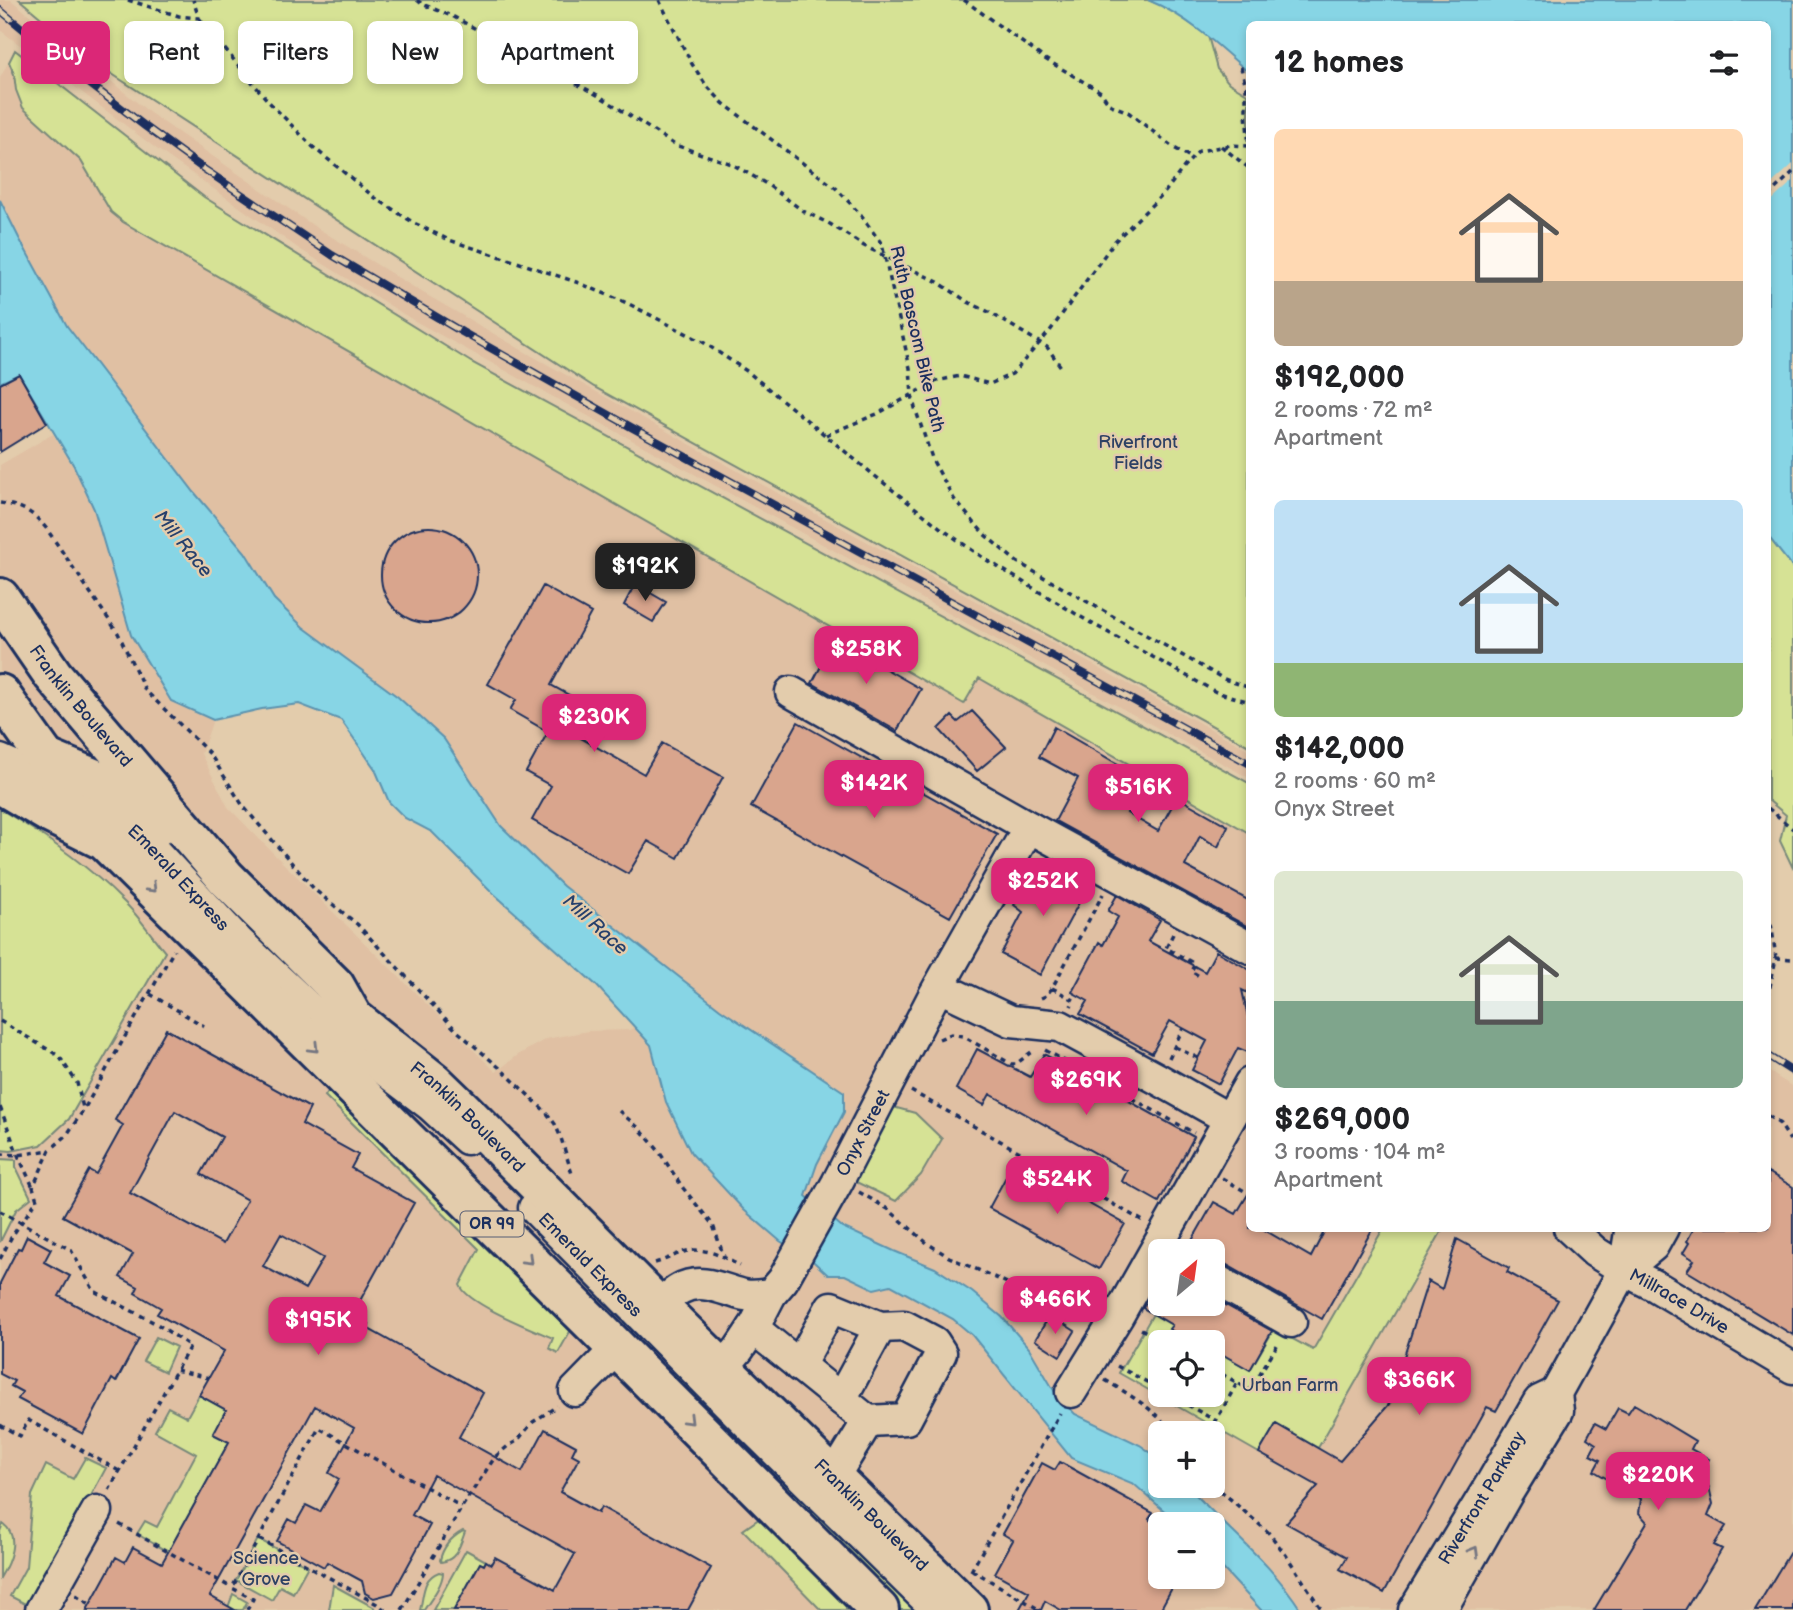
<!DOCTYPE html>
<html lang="en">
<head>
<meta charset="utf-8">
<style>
	:root { --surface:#fff; --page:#f6f6f6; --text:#202124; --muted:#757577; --accent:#db2777 }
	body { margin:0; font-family:"Balsamiq Sans",sans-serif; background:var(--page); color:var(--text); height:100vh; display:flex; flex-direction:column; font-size:26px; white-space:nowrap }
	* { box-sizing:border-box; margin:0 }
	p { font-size:23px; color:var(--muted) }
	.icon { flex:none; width:38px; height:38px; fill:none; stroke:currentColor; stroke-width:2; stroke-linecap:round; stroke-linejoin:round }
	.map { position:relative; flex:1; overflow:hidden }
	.drawer { position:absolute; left:1246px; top:21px; width:525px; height:1211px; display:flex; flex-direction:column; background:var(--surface); border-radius:10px; box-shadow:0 4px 10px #0003 }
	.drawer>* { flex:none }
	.top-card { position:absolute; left:21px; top:21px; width:665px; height:63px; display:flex; gap:14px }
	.needle { width:46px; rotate:29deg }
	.controls { position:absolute; left:1148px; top:1239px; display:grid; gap:14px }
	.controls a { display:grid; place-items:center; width:77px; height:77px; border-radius:10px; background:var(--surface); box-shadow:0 4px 10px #0003; font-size:35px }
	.price { position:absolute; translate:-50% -60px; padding:0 16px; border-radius:14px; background:var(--accent); color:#fff; font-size:23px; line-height:46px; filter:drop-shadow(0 2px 4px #0008) }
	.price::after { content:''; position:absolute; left:50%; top:42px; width:21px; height:16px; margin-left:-10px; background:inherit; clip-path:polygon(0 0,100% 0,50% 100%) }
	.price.on { background:#222; color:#fff }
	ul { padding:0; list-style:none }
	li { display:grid; align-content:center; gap:14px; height:371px; padding:0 28px }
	li span { display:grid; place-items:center; height:217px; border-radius:10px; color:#555 }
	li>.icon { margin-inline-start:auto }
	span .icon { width:126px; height:126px; fill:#fffc; stroke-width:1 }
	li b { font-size:30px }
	h2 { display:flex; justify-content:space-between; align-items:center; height:84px; padding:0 28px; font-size:30px }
	.pill { padding:0 24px; border-radius:10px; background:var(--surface); box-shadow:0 4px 10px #0003; font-size:24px; line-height:63px }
	.pill.on { background:var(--accent); color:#fff }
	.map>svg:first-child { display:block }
	.built { fill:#e0c0a3; fill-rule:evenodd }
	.green { fill:#d6e295; stroke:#78887a; stroke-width:2 }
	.water { fill:#87d5e5; stroke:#5c93af; stroke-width:2 }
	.pier { fill:#e3ccac }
	.building { fill:#d9a58d; stroke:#1b2f5e; stroke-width:2; fill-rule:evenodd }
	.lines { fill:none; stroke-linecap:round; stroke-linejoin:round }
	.minor-casing { stroke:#1b2f5e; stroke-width:35 }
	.major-casing { stroke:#1b2f5e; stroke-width:44 }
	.path { stroke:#1b2f5e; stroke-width:3.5; stroke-dasharray:5 5; stroke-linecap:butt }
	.minor { stroke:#e3ccac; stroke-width:30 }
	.major { stroke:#e3ccac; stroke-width:38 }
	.rail-casing { stroke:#1b2f5e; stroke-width:8 }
	.rail { stroke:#e3ccac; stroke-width:5; stroke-dasharray:16; stroke-linecap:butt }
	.oneway { stroke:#757681 }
	.labels { text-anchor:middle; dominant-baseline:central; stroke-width:5; stroke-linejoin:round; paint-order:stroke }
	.shield { fill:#e3ccac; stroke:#575e75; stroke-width:2 }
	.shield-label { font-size:16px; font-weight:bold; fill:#1b2f5e }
	.street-label { font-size:18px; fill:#1b2f5e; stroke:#e3ccac }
	.park-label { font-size:18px; fill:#2e4164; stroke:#e3ccac }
	.water-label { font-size:19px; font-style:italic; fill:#26406c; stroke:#e3ccac }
</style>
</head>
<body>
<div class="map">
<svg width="1793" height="1610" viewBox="0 0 1793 1610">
	<rect width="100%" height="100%" fill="#e3ccac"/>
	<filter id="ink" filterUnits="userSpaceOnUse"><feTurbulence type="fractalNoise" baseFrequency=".0143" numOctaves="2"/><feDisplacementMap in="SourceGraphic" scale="14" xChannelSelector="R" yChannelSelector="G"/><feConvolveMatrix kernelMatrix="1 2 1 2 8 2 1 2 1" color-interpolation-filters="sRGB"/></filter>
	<g filter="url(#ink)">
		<path class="built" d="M0,0H11L150,113L314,226L420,291L527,353L752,479L1249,750V778L413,320L298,248L154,147L0,30Z
			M15,50L204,197L471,362L1249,783L1250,1228H1768V1071L1793,1087V1610H0V465L53,434L74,466L94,509L131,635L171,701L213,720L201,754L228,807L276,856L496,1072L518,1055L546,1039L588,1031L631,1030L654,990L198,585L0,260V78ZM1160,1251H1213V1304H1160ZM1160,1342H1213V1395H1160ZM1160,1433H1213V1486H1160ZM1160,1524H1213V1577H1160Z"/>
		<path class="green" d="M20,0H1148L1168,8L1208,36L1217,69L1229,83L1249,95V746L594,387L92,61Z
			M15,50L204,197L471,362L1249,783V833L979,678L964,704L123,222L111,212L81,161L23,108L16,90L14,74L9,62Z
			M1768,536L1793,568V868L1780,841L1786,815L1768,800Z
			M0,809C44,835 87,864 123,901C139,916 151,935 165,952L69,1119L41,1145L11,1151L0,1150Z
			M329,1090L572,1328L558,1353L549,1348L553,1338C532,1329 467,1304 460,1285L479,1249L325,1096Z
			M893,1107L915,1113L942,1139L921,1175L896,1201L854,1181Z
			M0,1159L16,1160V1167L31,1198L16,1210L0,1242Z
			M1383,1229H1443L1318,1448L1276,1424L1259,1453L1119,1373L1153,1314L1172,1325L1170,1330L1192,1342L1194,1338L1201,1342H1160V1395H1213V1349L1250,1370L1274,1329L1313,1350Z
			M156,1337L176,1347L165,1372L143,1361Z
			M679,1367L928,1610H899L666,1379Z
			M199,1395L226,1410L214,1433L229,1442L172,1545L179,1558L137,1534L145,1521L157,1527L196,1454L155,1431L168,1407L187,1417Z
			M85,1458L106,1468L31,1607L10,1596L26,1567L32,1495L46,1465L73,1479Z
			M763,1516L852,1610H821L743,1530Z
			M3,1524C21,1536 9,1563 0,1578V1531Z
			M463,1531L465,1532C460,1545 457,1560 441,1562L440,1560C443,1547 452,1537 463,1531Z
			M258,1539L308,1566L293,1593L280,1586L272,1600L236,1580Z
			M466,1550L486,1561L484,1565L480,1563L454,1610H433Z
			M439,1572L443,1573C442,1586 431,1599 424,1610H420C424,1595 422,1578 439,1572Z
			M333,1585L375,1608L374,1610H329Z
			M233,1594L247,1602L243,1610H227Z"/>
		<path class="water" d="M1148,0H1793V568L1768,536V24H1250L1249,73C1218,45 1187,16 1148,0Z
			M0,200L19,238L67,326L194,492L245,552L274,599L303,627L398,697L444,739L501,826L563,886L720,1009L844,1092V1112L817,1164L806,1196L842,1227L894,1251L935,1268L972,1292L1002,1317L1029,1348L1056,1394L1075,1414L1140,1445L1160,1459V1486H1188C1225,1528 1270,1561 1301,1610H1261L1213,1558V1524H1179L1134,1484L1071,1458L972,1335L953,1319L891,1285L874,1289L845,1275H828L814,1262L780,1241L744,1210L691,1153L666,1102L651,1045L596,985L493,893L432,832L405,818L389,802L375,769L341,720L299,704L262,709L213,720L171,701L131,635L94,509L74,466L19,374L0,383Z"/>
		<path class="pier" d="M1793,164V181L1768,204V187Z"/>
		<path class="building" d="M19,374L47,423L0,452V384Z
			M381 575a48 48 0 1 1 96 0a48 48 0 1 1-96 0Z
			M635,584L666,602L653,622L624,605Z
			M543,586L591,613L551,685L596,710L581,738L644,774L662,743L723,777L678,858L648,841L628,874L532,820L551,786L526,772L548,732L510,710L516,700L488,684Z
			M835,640L921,689L897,731L812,683Z
			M972,711L1006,747L977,771L939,729L952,716L958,722Z
			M798,722L997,834L950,917L751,807Z
			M1054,727L1142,778L1127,813L1158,831L1177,797L1228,826L1218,847L1200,836L1185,866L1250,901V928L1055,821L1078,778L1039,757Z
			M1050,867L1087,888L1040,975L1001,954L1023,912L1014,905L1034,870L1044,875Z
			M1117,895L1160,920L1148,941L1205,972L1216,951L1250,970V994L1242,990L1250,1026V1053L1238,1048L1219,1084L1192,1070L1207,1041L1170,1021L1152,1053L1080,1014L1088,1001L1072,992L1099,942L1103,945L1118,917L1108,911Z
			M166,1029L310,1108L302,1124L358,1155L351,1168L414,1203L352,1315L369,1324L367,1328L483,1393L459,1437L522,1472L545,1429L576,1446L572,1454L579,1458L560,1492L598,1513L601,1507L711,1568L688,1610H454L480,1563L484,1565L486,1561L491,1564L495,1557L555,1590L575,1554L433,1475L412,1515L430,1525L393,1593L374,1598L365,1593L362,1581L327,1562L324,1567L277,1541L289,1519L296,1523L306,1505L320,1512L339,1479L329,1473L354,1428L315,1406L210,1596L235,1610H87L116,1557L125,1562L133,1547L162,1563L229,1442L213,1434L226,1410L199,1395L224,1351L157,1314L161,1308L135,1293L138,1287L120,1277L133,1254L63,1216L89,1170L96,1174L123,1125L115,1120ZM175,1111L222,1137L201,1174L247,1200L223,1244L130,1193ZM281,1234L323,1258L305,1289L263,1266Z
			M977,1049L1030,1077L1044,1054L1194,1137L1159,1202L1122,1181L1127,1171L990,1094L984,1105L956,1089Z
			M1014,1162L1125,1224L1099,1269L989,1208Z
			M1768,1172L1793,1187V1335L1687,1271L1694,1260L1683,1253L1689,1243L1687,1241L1694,1228H1768Z
			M1250,1191V1228H1261L1311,1257L1326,1228H1373L1322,1319L1213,1257V1251H1204L1190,1244L1214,1202L1236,1214Z
			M27,1236L51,1249L44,1262L70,1276L59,1296L139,1339L116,1382L112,1379L83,1434L18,1399L22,1392L11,1386L14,1381L0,1374V1283L18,1248L21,1249Z
			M1457,1239L1509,1268L1507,1272L1558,1300L1496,1411L1487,1407L1384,1593L1340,1569L1347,1557L1286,1523L1318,1486L1259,1453L1276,1424L1340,1461L1416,1373L1401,1366L1428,1281L1442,1289Z
			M1213,1298L1272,1331L1250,1370L1213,1349V1342H1192L1169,1329L1172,1325L1143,1308L1145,1304H1213Z
			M1050,1315L1075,1331L1060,1356L1035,1340Z
			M1634,1404L1695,1441L1691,1449L1709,1459L1698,1477L1709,1487L1713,1504L1708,1516L1726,1526L1714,1545L1722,1549L1685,1610H1594L1647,1522L1639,1513L1641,1499L1594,1471L1600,1460L1590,1455L1596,1444L1587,1438L1595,1423L1606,1429L1618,1408L1628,1413Z
			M1060,1462L1153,1513L1149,1519L1160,1530V1577H1178L1160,1610H1061L1045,1601L1041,1610H1019L1029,1592L995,1573L1013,1540L1003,1534L1042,1463L1055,1470Z
			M1793,1547V1610H1755Z"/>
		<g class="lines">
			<g class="minor-casing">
				<g id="minor">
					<path d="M791,692L1029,827L1250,948"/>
					<path id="s1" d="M0,760L99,804L124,822L143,839L239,942L305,1004L354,1047L430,1105L467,1139"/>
					<path d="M939,987L1011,1021L1060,1026L1158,1079L1229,1119"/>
					<path id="s2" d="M534,1208L750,1426L937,1610"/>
					<path id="s3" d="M1569,1228L1595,1252L1624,1270L1657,1287L1793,1368"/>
					<path d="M1624,1270L1653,1246L1663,1228"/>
					<path d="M1213,1278L1291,1322"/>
					<path d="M659,1307C665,1301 672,1293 680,1289C701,1277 723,1290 744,1295C753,1297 762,1295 771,1294"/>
					<path d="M753,1328L868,1421L833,1478"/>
					<path d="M799,1366L831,1307L880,1327L904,1326L934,1342L941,1353L906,1419L868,1421"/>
					<path id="s4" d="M722,1369L739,1349L755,1325L771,1294L783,1280L837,1183L933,997L1029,827"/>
					<path d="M575,1391L617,1348"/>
					<path d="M1071,1392L1118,1316L1250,1083"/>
					<path d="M841,1399L880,1327"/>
					<path d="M41,1610L97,1511"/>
					<path id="s5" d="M1414,1610L1492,1482L1539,1401L1556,1393"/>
					<path d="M1441,1610L1507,1494L1558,1411L1556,1393L1624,1270L1630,1232L1632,1228"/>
				</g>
			</g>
			<g class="major-casing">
				<g id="major">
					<path id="s6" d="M0,598L53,675L226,878L335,986L353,1018L435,1083L463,1110L659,1307L968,1610"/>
					<path d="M0,694L104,840L592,1323L879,1610"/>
					<path d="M45,758L98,780L119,792L154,829"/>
					<path d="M0,784L49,813L99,838"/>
				</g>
			</g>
			<path class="path" d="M128,0L179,16L199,18L193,0
				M417,0L422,4L454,17L601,97L675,145L732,164L768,185L803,211L830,224L864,246L938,282L968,302L989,312L1047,347L1061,367
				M659,0L692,64L706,85L723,103L837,189L859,213L882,244L910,368L912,395L915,408L933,461L954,499L984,534L1017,562L1224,679L1250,688
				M964,0L1045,59L1101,92L1109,104L1128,112L1174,148L1192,158
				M199,18L268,101L313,147L374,197L414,223L449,240L523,264L579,283L627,303L703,342L748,372L875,476L942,529L985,559L1091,623L1216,692L1250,702
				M1221,146L1250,169
				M1768,196L1793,172
				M826,435L877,414L937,381L960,376L990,384L1012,374L1050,331L1114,242L1165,192L1184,167L1199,151L1231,145L1249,146L1246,114V86L1240,64
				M0,503C22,506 32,511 46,528L118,633L145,690L210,754L243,806L315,890L357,924L456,1030L501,1069L546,1112L555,1124L561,1138L573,1177
				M1768,808L1793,829
				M1768,914L1772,929L1776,958L1768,996
				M1173,934L1166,948L1195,964L1191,971L1199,976
				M1776,958L1793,959
				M1052,988L1074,1000L1071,1006
				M150,994L204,1026
				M1041,998L1046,996L1052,988L1103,894
				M0,1021L59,1056L77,1083L83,1108
				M1768,1023L1769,1026L1768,1034
				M939,1039L951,1034L963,1036L1011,1064H1016L1034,1050
				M1175,1047L1198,1058
				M1045,1050L1194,1133
				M1169,1058L1183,1028
				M911,1091L1143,1221
				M0,1107L18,1155L33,1187
				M619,1111L640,1129L658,1150L683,1188L713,1225L724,1257
				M1768,1116L1780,1124L1790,1140
				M0,1154L18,1155L50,1150
				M1222,1178L1248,1193
				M859,1192L888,1209L927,1243L949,1257L1016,1287L1093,1312
				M0,1211L71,1250L94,1291L157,1324L190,1346L109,1490
				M0,1259L12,1236L37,1200L33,1187L50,1150L66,1136L83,1111L174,950
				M655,1263C666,1260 676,1254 687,1251C706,1247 724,1257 740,1266
				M1062,1323L1072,1305
				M1141,1329L1165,1342
				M1117,1366L1160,1389
				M1213,1369L1250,1390L1279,1342
				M176,1370L209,1378
				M1105,1380C1130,1395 1155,1409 1172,1433
				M1170,1395L1216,1421L1237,1383
				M0,1425L20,1436L28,1420L119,1471
				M1211,1433L1216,1421
				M1213,1484L1268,1532L1286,1555L1322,1610
				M119,1524L232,1588
				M259,1539L377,1604L385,1610
				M972,1570L1040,1610
				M971,1571L1060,1413
				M76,1595L90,1604
				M247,1610L253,1599L232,1588L319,1428L462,1507
				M402,1610L462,1507L495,1457L508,1446L517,1441L533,1422L557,1406"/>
			<use href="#minor" class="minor"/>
			<use href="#major" class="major"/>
			<g class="rail-casing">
				<path id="rail" d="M0,10L90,84L146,127L201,167L332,255L462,332L631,427L1250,764
					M1768,1056L1793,1072"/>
			</g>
			<use href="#rail" class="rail"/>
		</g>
		<defs><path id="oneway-chevron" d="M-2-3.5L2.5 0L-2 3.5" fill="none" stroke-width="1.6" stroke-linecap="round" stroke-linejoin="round" transform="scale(1.75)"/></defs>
		<g class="oneway">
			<use href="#oneway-chevron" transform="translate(152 888) rotate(45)"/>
			<use href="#oneway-chevron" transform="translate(314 1048) rotate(45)"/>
			<use href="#oneway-chevron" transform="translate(528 1260) rotate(45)"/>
			<use href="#oneway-chevron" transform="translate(689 1420) rotate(45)"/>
			<use href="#oneway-chevron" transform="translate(1474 1551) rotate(-60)"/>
		</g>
	</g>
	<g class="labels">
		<rect class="shield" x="460.5" y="1211.5" width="63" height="25" rx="5"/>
		<g class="shield-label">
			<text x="492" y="1224">OR 99</text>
		</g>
		<g class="street-label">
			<text transform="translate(917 339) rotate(77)">Ruth Bascom Bike Path</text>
			<text stroke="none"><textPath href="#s6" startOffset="135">Franklin Boulevard</textPath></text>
			<text stroke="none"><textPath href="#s1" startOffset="217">Emerald Express</textPath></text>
			<text stroke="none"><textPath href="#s6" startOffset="702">Franklin Boulevard</textPath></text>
			<text stroke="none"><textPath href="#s4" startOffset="276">Onyx Street</textPath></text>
			<text stroke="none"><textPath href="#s2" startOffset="80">Emerald Express</textPath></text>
			<text stroke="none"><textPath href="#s3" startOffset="133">Millrace Drive</textPath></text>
			<text stroke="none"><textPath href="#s5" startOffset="131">Riverfront Parkway</textPath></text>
			<text stroke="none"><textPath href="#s6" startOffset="1269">Franklin Boulevard</textPath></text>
		</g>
		<g class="park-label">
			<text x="1138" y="442">Riverfront<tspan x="1138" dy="21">Fields</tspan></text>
			<text x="1290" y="1385">Urban Farm</text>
			<text x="266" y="1558">Science<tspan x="266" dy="21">Grove</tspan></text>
		</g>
		<g class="water-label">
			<text transform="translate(183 544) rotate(51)">Mill Race</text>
			<text transform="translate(595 925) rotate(42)">Mill Race</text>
		</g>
	</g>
</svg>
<div class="controls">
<a><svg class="needle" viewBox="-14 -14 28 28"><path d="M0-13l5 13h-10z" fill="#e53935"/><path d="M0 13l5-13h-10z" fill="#757577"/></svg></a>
<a><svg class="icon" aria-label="locate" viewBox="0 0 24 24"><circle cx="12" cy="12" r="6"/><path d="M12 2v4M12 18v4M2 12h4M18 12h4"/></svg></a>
<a>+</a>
<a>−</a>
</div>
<b class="price on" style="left:645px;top:603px">$192K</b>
<b class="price" style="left:866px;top:686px">$258K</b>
<b class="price" style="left:594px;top:754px">$230K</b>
<b class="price" style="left:874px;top:820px">$142K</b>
<b class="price" style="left:1138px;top:824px">$516K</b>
<b class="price" style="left:1043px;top:918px">$252K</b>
<b class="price" style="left:1086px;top:1117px">$269K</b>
<b class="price" style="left:1057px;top:1216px">$524K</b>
<b class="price" style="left:1055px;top:1336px">$466K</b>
<b class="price" style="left:318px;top:1357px">$195K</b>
<b class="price" style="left:1419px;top:1417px">$366K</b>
<b class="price" style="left:1658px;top:1512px">$220K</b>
<div class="top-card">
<a class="pill on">Buy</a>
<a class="pill">Rent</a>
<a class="pill">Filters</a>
<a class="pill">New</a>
<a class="pill">Apartment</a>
</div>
<section class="drawer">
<h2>12 homes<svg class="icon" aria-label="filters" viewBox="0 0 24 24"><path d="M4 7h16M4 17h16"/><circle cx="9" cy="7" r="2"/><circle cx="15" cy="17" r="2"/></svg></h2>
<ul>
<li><span style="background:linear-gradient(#ffd9b3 70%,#b9a48a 0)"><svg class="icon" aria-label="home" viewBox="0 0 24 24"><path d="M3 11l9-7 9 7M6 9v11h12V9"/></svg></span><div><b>$192,000</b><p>2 rooms · 72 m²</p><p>Apartment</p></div></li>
<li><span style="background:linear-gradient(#bfe0f5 75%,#8fb573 0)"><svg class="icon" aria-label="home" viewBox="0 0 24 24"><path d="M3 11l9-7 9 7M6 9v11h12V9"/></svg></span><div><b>$142,000</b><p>2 rooms · 60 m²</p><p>Onyx Street</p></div></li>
<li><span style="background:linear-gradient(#dfe7d0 60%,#7fa58c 0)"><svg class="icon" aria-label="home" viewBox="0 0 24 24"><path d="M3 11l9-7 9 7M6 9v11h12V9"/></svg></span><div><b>$269,000</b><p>3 rooms · 104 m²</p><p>Apartment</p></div></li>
</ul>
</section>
</div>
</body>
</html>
